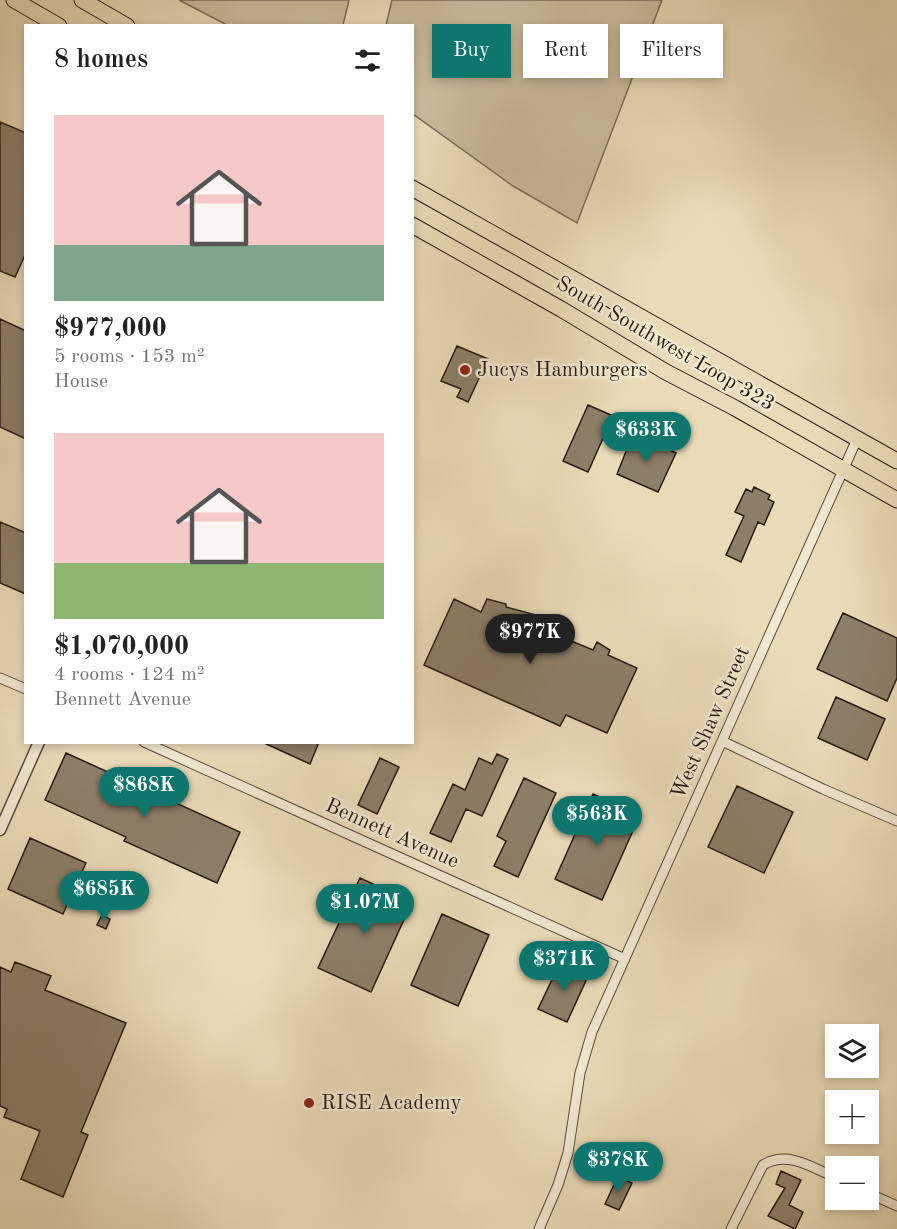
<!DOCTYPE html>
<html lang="en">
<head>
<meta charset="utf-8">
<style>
	:root { --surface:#fff; --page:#f6f6f6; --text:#222; --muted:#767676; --accent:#0f766e }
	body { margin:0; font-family:"Old Standard TT",serif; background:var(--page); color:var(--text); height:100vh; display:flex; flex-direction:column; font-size:22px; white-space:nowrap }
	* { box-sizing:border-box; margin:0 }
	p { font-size:20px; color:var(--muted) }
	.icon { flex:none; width:33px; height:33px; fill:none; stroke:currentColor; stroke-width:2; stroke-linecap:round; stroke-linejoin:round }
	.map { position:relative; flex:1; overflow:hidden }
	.drawer { position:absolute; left:24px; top:24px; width:390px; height:720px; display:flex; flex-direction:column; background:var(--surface); border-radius:0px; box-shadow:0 3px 9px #0003 }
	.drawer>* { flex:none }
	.top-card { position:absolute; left:432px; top:24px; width:375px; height:54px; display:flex; gap:12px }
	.controls { position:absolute; left:825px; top:1024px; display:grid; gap:12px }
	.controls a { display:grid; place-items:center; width:54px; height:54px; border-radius:0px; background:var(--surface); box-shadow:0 3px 9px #0003; font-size:30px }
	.price { position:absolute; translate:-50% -51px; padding:0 14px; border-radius:21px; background:var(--accent); color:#fff; font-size:20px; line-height:39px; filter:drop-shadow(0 2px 3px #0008) }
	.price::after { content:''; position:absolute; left:50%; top:36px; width:18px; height:14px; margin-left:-9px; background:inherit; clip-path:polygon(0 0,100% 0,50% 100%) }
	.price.current { background:#222; color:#fff }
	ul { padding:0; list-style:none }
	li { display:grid; align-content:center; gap:12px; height:318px; padding:0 30px }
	li span { display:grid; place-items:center; height:186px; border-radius:0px; color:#555 }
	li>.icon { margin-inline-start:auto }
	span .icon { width:108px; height:108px; fill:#fffc; stroke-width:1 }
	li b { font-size:26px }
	h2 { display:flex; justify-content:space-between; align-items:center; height:72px; padding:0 30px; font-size:26px }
	.chip { padding:0 21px; border-radius:0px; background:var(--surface); box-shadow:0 3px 9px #0003; font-size:21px; line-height:54px }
	.chip.current { background:var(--accent); color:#fff }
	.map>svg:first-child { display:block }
	.green { fill:#c9bb9c; stroke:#786c58; stroke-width:1.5 }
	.building { fill:#8c7f69; stroke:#271c13; stroke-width:1.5 }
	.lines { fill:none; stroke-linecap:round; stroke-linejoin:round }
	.minor-casing { stroke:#584c3c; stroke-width:11 }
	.tertiary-casing { stroke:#584c3c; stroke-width:13 }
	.trunk-casing { stroke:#271c13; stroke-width:17 }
	.minor { stroke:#f1e8d1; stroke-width:9 }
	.tertiary { stroke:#f1e8d1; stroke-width:10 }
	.trunk { stroke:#eadbb8; stroke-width:15 }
	.poi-dot { fill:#8f2418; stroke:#f1e8d1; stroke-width:2 }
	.labels { text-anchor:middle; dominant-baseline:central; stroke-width:5; stroke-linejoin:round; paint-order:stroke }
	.street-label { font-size:21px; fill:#271c13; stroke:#f1e8d1 }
	.poi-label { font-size:21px; fill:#271c13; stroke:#f1e8d1; text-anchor:start }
</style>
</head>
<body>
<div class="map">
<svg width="897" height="1229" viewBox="0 0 897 1229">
	<rect width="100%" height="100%" fill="#eadbb8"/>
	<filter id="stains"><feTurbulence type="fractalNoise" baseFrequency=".00333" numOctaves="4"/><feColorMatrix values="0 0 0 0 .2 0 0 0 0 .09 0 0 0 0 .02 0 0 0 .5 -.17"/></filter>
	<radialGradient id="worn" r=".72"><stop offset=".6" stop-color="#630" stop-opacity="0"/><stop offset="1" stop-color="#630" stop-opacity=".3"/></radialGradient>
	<path class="green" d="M179,0H349L343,25H227Z
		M392,0H662L577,223L513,186L413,114L412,26L386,25Z"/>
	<path class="building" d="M0,122L26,133V253L15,277L0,271Z
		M0,319L26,331V439L0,427Z
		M457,346L488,359L468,402L457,397L461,389L441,381Z
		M588,405L613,416L588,472L563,461Z
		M633,434L676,453L658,492L617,474Z
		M754,487L770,495L768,499L774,502L764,525L758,522L741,562L726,555L744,516L735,512L746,489L752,492Z
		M0,522L26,533V594L0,583Z
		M454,599L481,612L487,599L506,604V607L539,616L552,633L593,650L597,642L610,650L608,655L637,668L607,733L566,715L560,726L424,665Z
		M843,613L897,638V678L887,701L817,669Z
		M836,697L885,719L867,760L818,738Z
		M262,742H319L310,764Z
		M66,753L240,832L217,883L124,841L126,837L45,800Z
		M497,754L508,759L482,816L466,809L451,842L430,833L453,784L465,790L479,758L492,764Z
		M380,758L399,767L377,814L358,805Z
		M524,778L556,793L518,877L494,866L506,841L497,836Z
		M737,786L793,812L764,873L708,847Z
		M593,794L640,815L602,900L555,879Z
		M30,838L86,863L63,914L8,889Z
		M360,878L412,902L371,992L318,968Z
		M442,914L489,935L458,1006L411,985Z
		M102,915L110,919L106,929L97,925Z
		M561,961L589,974L567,1022L538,1009Z
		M15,962L51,976L45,990L126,1023L81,1132L88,1135L63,1197L21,1179L40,1131L4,1117L7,1109L0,1106V967L11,972Z
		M781,1171L801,1180L789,1205L803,1212L795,1229L768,1216L785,1188L776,1184Z
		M618,1176L632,1183L619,1210L605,1204Z"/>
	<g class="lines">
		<g class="minor-casing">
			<path id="minor" d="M0,678L26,689
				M722,741L823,789L897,821
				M144,742L625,959
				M868,1193L897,1206
				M539,1229L558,1185L568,1153L580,1073L592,1032L857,439
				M731,1229L763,1165C787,1150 812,1167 836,1178"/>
		</g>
		<g class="tertiary-casing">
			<path id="tertiary" d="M0,830L39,742"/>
		</g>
		<g class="trunk-casing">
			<path id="trunk" d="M14,0L59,26
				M82,0L127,26
				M412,188L897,461
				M412,225L561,309L666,372L735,408L897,500"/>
		</g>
		<use href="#minor" class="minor"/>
		<use href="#tertiary" class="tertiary"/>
		<use href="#trunk" class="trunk"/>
	</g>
	<g class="poi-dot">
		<circle cx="465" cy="370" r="6"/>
		<circle cx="309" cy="1103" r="6"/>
	</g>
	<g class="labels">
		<g class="street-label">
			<text transform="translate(665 344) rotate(30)">South Southwest Loop 323</text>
			<text transform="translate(711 723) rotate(-66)">West Shaw Street</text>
			<text transform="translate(392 834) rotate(24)">Bennett Avenue</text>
		</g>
		<g class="poi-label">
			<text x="477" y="370">Jucys Hamburgers</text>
			<text x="321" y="1103">RISE Academy</text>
		</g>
	</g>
	<rect width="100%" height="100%" filter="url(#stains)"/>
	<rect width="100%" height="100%" fill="url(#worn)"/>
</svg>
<div class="controls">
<a><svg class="icon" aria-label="layers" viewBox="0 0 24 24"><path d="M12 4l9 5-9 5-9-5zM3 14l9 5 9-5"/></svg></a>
<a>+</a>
<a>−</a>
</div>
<b class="price" style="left:646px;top:463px">$633K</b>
<b class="price current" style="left:530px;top:665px">$977K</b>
<b class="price" style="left:144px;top:818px">$868K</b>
<b class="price" style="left:597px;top:847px">$563K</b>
<b class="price" style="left:104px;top:922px">$685K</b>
<b class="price" style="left:365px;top:935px">$1.07M</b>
<b class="price" style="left:564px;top:992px">$371K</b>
<b class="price" style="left:618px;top:1193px">$378K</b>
<div class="top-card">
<a class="chip current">Buy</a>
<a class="chip">Rent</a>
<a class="chip">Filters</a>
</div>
<section class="drawer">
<h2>8 homes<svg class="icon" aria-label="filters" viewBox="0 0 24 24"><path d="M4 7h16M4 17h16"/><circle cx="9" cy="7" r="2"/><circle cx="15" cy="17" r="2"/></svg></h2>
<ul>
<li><span style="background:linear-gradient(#f6c9c9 70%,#7fa58c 0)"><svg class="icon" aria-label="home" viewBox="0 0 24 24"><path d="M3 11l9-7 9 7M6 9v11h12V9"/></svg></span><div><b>$977,000</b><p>5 rooms · 153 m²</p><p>House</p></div></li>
<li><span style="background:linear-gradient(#f6c9c9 70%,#8fb573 0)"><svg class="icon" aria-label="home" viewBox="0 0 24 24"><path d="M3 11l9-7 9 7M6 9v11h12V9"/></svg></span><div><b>$1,070,000</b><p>4 rooms · 124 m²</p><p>Bennett Avenue</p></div></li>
</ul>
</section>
</div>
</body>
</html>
